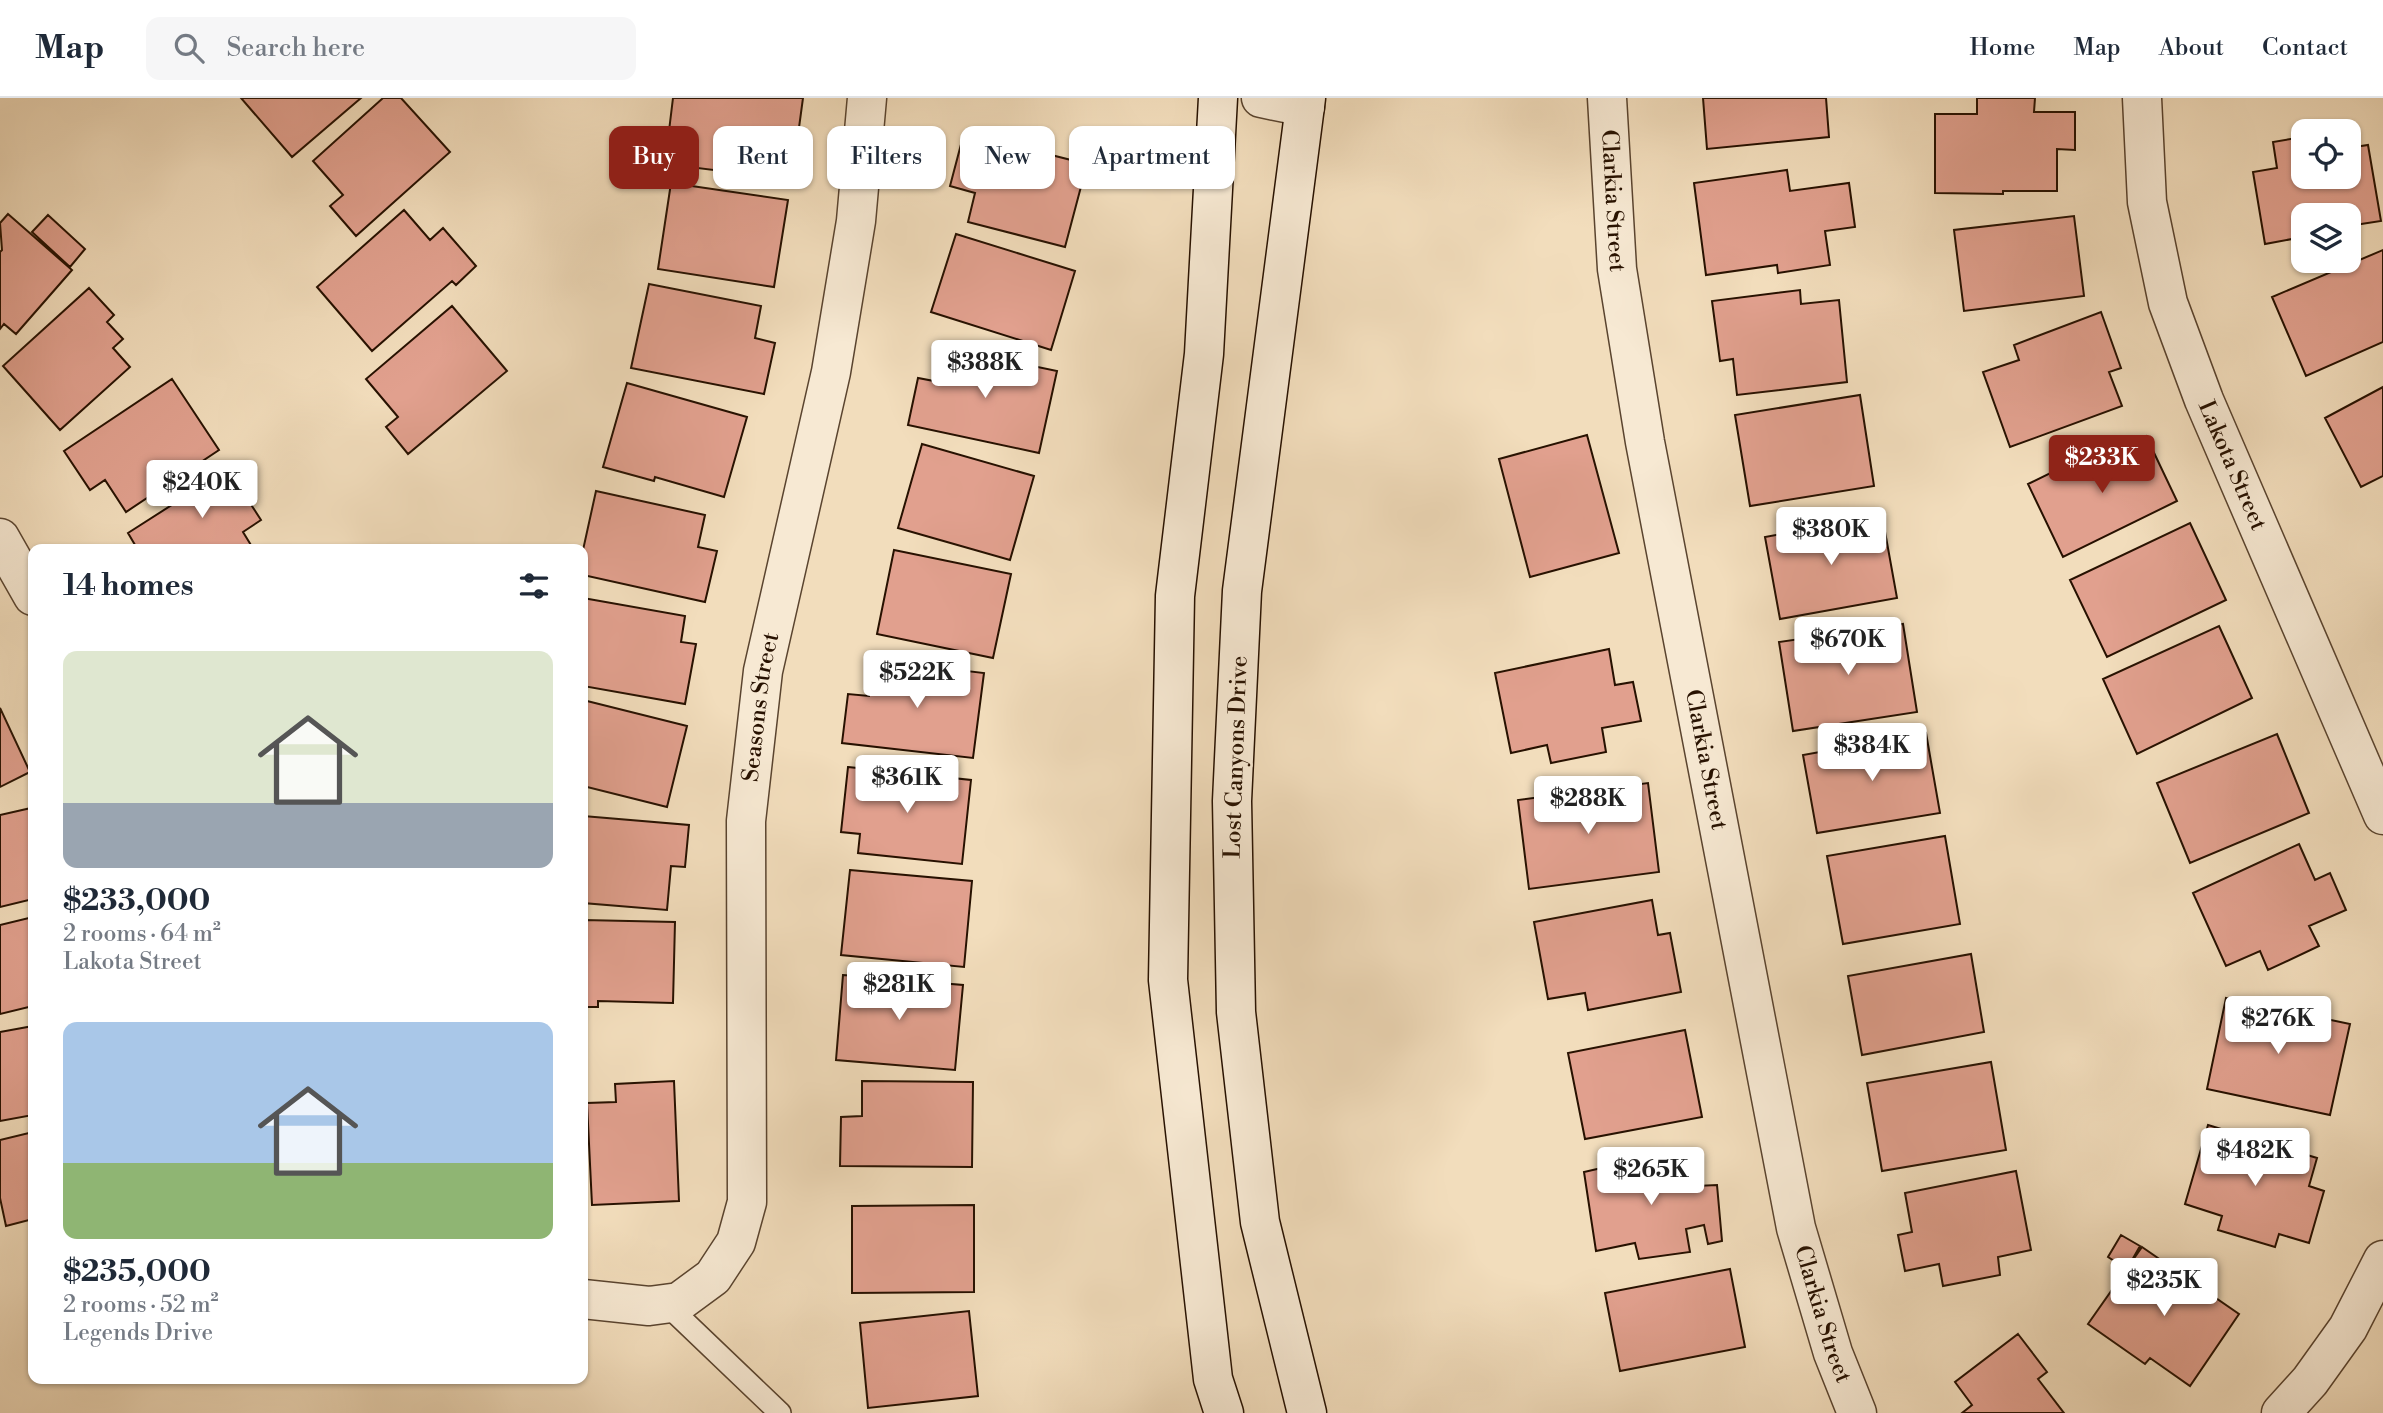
<!DOCTYPE html>
<html lang="en">
<head>
<meta charset="utf-8">
<style>
	:root { --surface:#fff; --page:#f6f6f7; --text:#1f2937; --muted:#747a83; --line:#e0e1e3; --accent:#8f2418 }
	body { margin:0; font-family:"Libre Bodoni",serif; background:var(--page); color:var(--text); height:100vh; display:flex; flex-direction:column; font-size:26px; white-space:nowrap }
	* { box-sizing:border-box; margin:0 }
	p { font-size:23px; color:var(--muted) }
	.icon { flex:none; width:38px; height:38px; fill:none; stroke:currentColor; stroke-width:2; stroke-linecap:round; stroke-linejoin:round }
	.map { position:relative; flex:1; overflow:hidden }
	.drawer { position:absolute; left:28px; top:446px; width:560px; height:840px; display:flex; flex-direction:column; background:var(--surface); border-radius:14px; box-shadow:0 2px 5px #0004 }
	.drawer>* { flex:none }
	.banner { position:absolute; left:609px; top:28px; width:665px; height:63px; display:flex; gap:14px }
	.controls { position:absolute; left:2291px; top:21px; display:grid; gap:14px }
	.controls a { display:grid; place-items:center; width:70px; height:70px; border-radius:14px; background:var(--surface); box-shadow:0 2px 5px #0004; font-size:35px }
	.price { position:absolute; translate:-50% -60px; padding:0 16px; border-radius:7px; background:#fff; color:#222; font-size:23px; line-height:46px; filter:drop-shadow(0 2px 4px #0008) }
	.price::after { content:''; position:absolute; left:50%; top:42px; width:21px; height:16px; margin-left:-10px; background:inherit; clip-path:polygon(0 0,100% 0,50% 100%) }
	.price.on { background:var(--accent); color:#fff }
	ul { padding:0; list-style:none }
	li { display:grid; align-content:center; gap:14px; height:371px; padding:0 35px }
	li span { display:grid; place-items:center; height:217px; border-radius:14px; color:#555 }
	li>.icon { margin-inline-start:auto }
	span .icon { width:126px; height:126px; fill:#fffc; stroke-width:1 }
	li b { font-size:30px }
	h2 { display:flex; justify-content:space-between; align-items:center; height:84px; padding:0 35px; font-size:30px }
	.tag { padding:0 24px; border-radius:14px; background:var(--surface); box-shadow:0 2px 5px #0004; font-size:24px; line-height:63px }
	.tag.on { background:var(--accent); color:#fff }
	header { display:flex; align-items:center; gap:42px; box-sizing:border-box; height:98px; padding:0 35px; background:var(--surface); border-bottom:2px solid var(--line) }
	header strong { font-size:33px }
	nav { display:flex; gap:38px; margin-inline-start:auto; font-size:24px }
	.search { width:490px; height:63px; background:var(--page); display:flex; align-items:center; gap:18px; box-sizing:border-box; padding:0 24px; border-radius:14px; color:var(--muted); font-size:26px }
	.map>svg:first-child { display:block }
	.building { fill:#e1a08e; stroke:#271100; stroke-width:2 }
	.lines { fill:none; stroke-linecap:round; stroke-linejoin:round }
	.lane-casing { stroke:#5a442f; stroke-width:24 }
	.street-casing { stroke:#5a442f; stroke-width:41 }
	.secondary-casing { stroke:#271100; stroke-width:41 }
	.lane { stroke:#f7e9d3; stroke-width:21 }
	.street { stroke:#f7e9d3; stroke-width:38 }
	.secondary { stroke:#f7e9d3; stroke-width:38 }
	.labels { text-anchor:middle; dominant-baseline:central; stroke-width:5; stroke-linejoin:round; paint-order:stroke }
	.street-label { font-size:23px; fill:#271100; stroke:#f7e9d3 }
</style>
</head>
<body>
<header>
<strong>Map</strong>
<div class="search"><svg class="icon" aria-label="search" viewBox="0 0 24 24"><circle cx="10" cy="10" r="6"/><path d="M15 15l6 6"/></svg>Search here</div>
<nav><a>Home</a><a>Map</a><a>About</a><a>Contact</a></nav>
</header>
<div class="map">
<svg width="2383" height="1315" viewBox="0 0 2383 1315">
	<rect width="100%" height="100%" fill="#f2ddbc"/>
	<filter id="stains"><feTurbulence type="fractalNoise" baseFrequency=".00286" numOctaves="4"/><feColorMatrix values="0 0 0 0 .2 0 0 0 0 .09 0 0 0 0 .02 0 0 0 .5 -.17"/></filter>
	<radialGradient id="worn" r=".72"><stop offset=".6" stop-color="#630" stop-opacity="0"/><stop offset="1" stop-color="#630" stop-opacity=".3"/></radialGradient>
	<path class="building" d="M241,0H361L292,59Z
		M383,0H401L450,54L356,138L330,108L343,97L313,63Z
		M673,0H803L798,37L784,35L778,80L665,66Z
		M1703,0H1826L1829,39L1707,51Z
		M1977,0H2035L2034,14H2075V52L2057,51V93H2003V96L1935,95V16H1977Z
		M964,35L1087,66L1065,149L968,124L975,95L950,88Z
		M2303,39V79H2348V50L2368,47L2381,123L2348,128V117H2303V139L2265,146L2253,74L2277,70L2273,44Z
		M1787,72L1790,93L1849,85L1855,129L1825,133L1830,167L1778,175L1777,167L1706,177L1694,85Z
		M671,85L788,102L774,189L658,171Z
		M404,112L430,142L443,130L476,168L456,187L452,183L372,253L317,189Z
		M8,116L72,172L16,236L4,226L0,231V154L2,152L0,125Z
		M48,117L85,151L70,169L32,134Z
		M2074,118L2084,198L1964,213L1954,132Z
		M956,136L1075,173L1051,252L931,214Z
		M2383,152V244L2306,278L2272,199Z
		M649,186L761,208L755,240L775,245L764,296L631,270Z
		M89,190L114,217L107,224L123,241L113,250L130,269L60,332L3,268Z
		M1800,192L1801,206L1839,202L1847,284L1737,297L1733,261L1720,263L1712,203Z
		M452,208L507,273L408,356L386,329L398,319L366,281Z
		M2101,214L2121,270L2109,274L2122,308L2010,349L1983,274L2019,262L2014,247Z
		M942,249L1057,273L1039,355L908,327L918,280L934,283Z
		M172,281L219,352L126,414L105,382L90,392L64,353Z
		M627,285L747,319L724,399L655,379L654,383L603,369Z
		M2383,289V378L2361,389L2325,320Z
		M1860,297L1874,388L1750,408L1735,317Z
		M1587,337L1619,455L1530,479L1499,361Z
		M2146,338L2177,403L2063,459L2028,386L2083,359L2087,368Z
		M922,346L1034,378L1010,462L898,430Z
		M228,371L261,422L243,434L254,452H138L128,435Z
		M596,393L705,417L698,449L717,453L705,504L583,477V452Z
		M1882,417L1897,500L1780,521L1765,439Z
		M2190,425L2226,502L2107,559L2070,482Z
		M894,452L1011,476L993,560L877,536Z
		M583,500L685,518L681,544L696,546L685,606L583,588Z
		M1903,526L1917,614L1793,633L1779,544Z
		M2219,528L2252,600L2137,656L2103,581Z
		M1609,551L1615,587L1633,584L1641,623L1602,630L1606,654L1551,665L1547,647L1511,655L1495,575Z
		M874,562L984,575L973,660L842,645L848,596L869,598Z
		M583,602L687,628L667,709L583,688Z
		M0,610L30,674L0,689Z
		M1926,635L1940,715L1817,735L1803,657Z
		M2277,636L2309,715L2190,765L2157,685Z
		M848,669L971,682L962,766L858,755L860,736L841,734Z
		M1648,685L1659,774L1529,791L1518,702Z
		M31,710L33,718V801L0,809V717Z
		M583,718L689,727L685,769L671,768L667,812L583,805Z
		M1945,738L1960,826L1843,846L1827,758Z
		M2299,746L2315,782L2330,775L2346,812L2309,828L2319,848L2268,872L2260,853L2226,868L2193,795Z
		M850,772L972,783L964,869L841,857Z
		M1652,802L1658,837L1670,835L1681,894L1588,912L1585,895L1548,901L1534,824Z
		M33,819V908L0,916V827Z
		M583,822L675,824L673,905L598,903V909H583Z
		M1971,856L1984,934L1862,957L1848,878Z
		M843,877L963,887L955,972L836,962Z
		M2226,900L2350,926L2330,1017L2207,991Z
		M33,928V1017L0,1023V934Z
		M1685,932L1702,1019L1585,1041L1568,955Z
		M1991,964L2006,1052L1882,1073L1867,985Z
		M674,983L679,1103L592,1107L587,1005L616,1004L615,986Z
		M862,983L973,984L972,1069L840,1068L841,1019L862,1018Z
		M2208,1027L2317,1060L2309,1088L2324,1093L2309,1145L2279,1136L2275,1149L2218,1132L2222,1118L2185,1106Z
		M33,1034V1121L6,1128L0,1100V1042Z
		M1692,1055L1696,1088L1717,1087L1722,1143L1708,1146L1704,1127L1686,1131L1690,1154L1639,1161L1635,1145L1596,1153L1584,1074L1632,1063L1638,1080L1651,1076L1648,1063Z
		M2016,1073L2031,1152L1998,1159L2000,1177L1943,1188L1939,1166L1905,1173L1898,1137L1912,1134L1905,1095Z
		M974,1107V1194L852,1195V1108Z
		M2121,1137L2140,1148L2127,1171L2108,1159Z
		M2142,1149L2239,1216L2190,1288L2150,1260L2145,1266L2088,1226Z
		M1730,1171L1745,1249L1620,1273L1605,1195Z
		M969,1213L978,1298L868,1310L860,1225Z
		M2018,1236L2047,1274L2038,1281L2064,1315H1962L1972,1307L1955,1284Z"/>
	<g class="lines">
		<g class="lane-casing">
			<path id="lane" d="M666,1206L780,1315"/>
		</g>
		<g class="street-casing">
			<g id="street">
				<path d="M1261,0L1305,9"/>
				<path id="s1" d="M1607,0L1617,171L1645,344L1796,1130L1833,1255L1857,1315"/>
				<path id="s2" d="M2142,0L2147,104L2168,205L2204,302L2383,717"/>
				<path d="M0,440L33,498"/>
				<path id="s3" d="M583,1201L649,1208L679,1204L713,1179L736,1144L747,1104L746,723L763,573L831,274L856,123L867,0"/>
				<path d="M2281,1315L2310,1283L2348,1230L2383,1162"/>
			</g>
		</g>
		<g class="secondary-casing">
			<path id="secondary" d="M1218,0L1204,256L1175,498L1168,882L1213,1281L1224,1315
				M1306,0L1242,493L1232,703L1236,914L1260,1124L1307,1315"/>
		</g>
		<use href="#lane" class="lane"/>
		<use href="#street" class="street"/>
		<use href="#secondary" class="secondary"/>
	</g>
	<g class="labels">
		<g class="street-label">
			<text stroke="none"><textPath href="#s1" startOffset="103">Clarkia Street</textPath></text>
			<text stroke="none"><textPath href="#s2" startOffset="382">Lakota Street</textPath></text>
			<text stroke="none"><textPath href="#s3" startOffset="718">Seasons Street</textPath></text>
			<text transform="translate(1236 659) rotate(-88)">Lost Canyons Drive</text>
			<text stroke="none"><textPath href="#s1" startOffset="670">Clarkia Street</textPath></text>
			<text stroke="none"><textPath href="#s1" startOffset="1237">Clarkia Street</textPath></text>
		</g>
	</g>
	<rect width="100%" height="100%" filter="url(#stains)"/>
	<rect width="100%" height="100%" fill="url(#worn)"/>
</svg>
<div class="controls">
<a><svg class="icon" aria-label="locate" viewBox="0 0 24 24"><circle cx="12" cy="12" r="6"/><path d="M12 2v4M12 18v4M2 12h4M18 12h4"/></svg></a>
<a><svg class="icon" aria-label="layers" viewBox="0 0 24 24"><path d="M12 4l9 5-9 5-9-5zM3 14l9 5 9-5"/></svg></a>
</div>
<b class="price" style="left:985px;top:302px">$388K</b>
<b class="price on" style="left:2102px;top:397px">$233K</b>
<b class="price" style="left:202px;top:422px">$240K</b>
<b class="price" style="left:1831px;top:469px">$380K</b>
<b class="price" style="left:1848px;top:579px">$670K</b>
<b class="price" style="left:917px;top:612px">$522K</b>
<b class="price" style="left:1872px;top:685px">$384K</b>
<b class="price" style="left:907px;top:717px">$361K</b>
<b class="price" style="left:1588px;top:738px">$288K</b>
<b class="price" style="left:899px;top:924px">$281K</b>
<b class="price" style="left:2278px;top:958px">$276K</b>
<b class="price" style="left:2255px;top:1090px">$482K</b>
<b class="price" style="left:1651px;top:1109px">$265K</b>
<b class="price" style="left:2164px;top:1220px">$235K</b>
<div class="banner">
<a class="tag on">Buy</a>
<a class="tag">Rent</a>
<a class="tag">Filters</a>
<a class="tag">New</a>
<a class="tag">Apartment</a>
</div>
<section class="drawer">
<h2>14 homes<svg class="icon" aria-label="filters" viewBox="0 0 24 24"><path d="M4 7h16M4 17h16"/><circle cx="9" cy="7" r="2"/><circle cx="15" cy="17" r="2"/></svg></h2>
<ul>
<li><span style="background:linear-gradient(#dfe7d0 70%,#9aa5b1 0)"><svg class="icon" aria-label="home" viewBox="0 0 24 24"><path d="M3 11l9-7 9 7M6 9v11h12V9"/></svg></span><div><b>$233,000</b><p>2 rooms · 64 m²</p><p>Lakota Street</p></div></li>
<li><span style="background:linear-gradient(#a9c7e8 65%,#8fb573 0)"><svg class="icon" aria-label="home" viewBox="0 0 24 24"><path d="M3 11l9-7 9 7M6 9v11h12V9"/></svg></span><div><b>$235,000</b><p>2 rooms · 52 m²</p><p>Legends Drive</p></div></li>
</ul>
</section>
</div>
</body>
</html>
